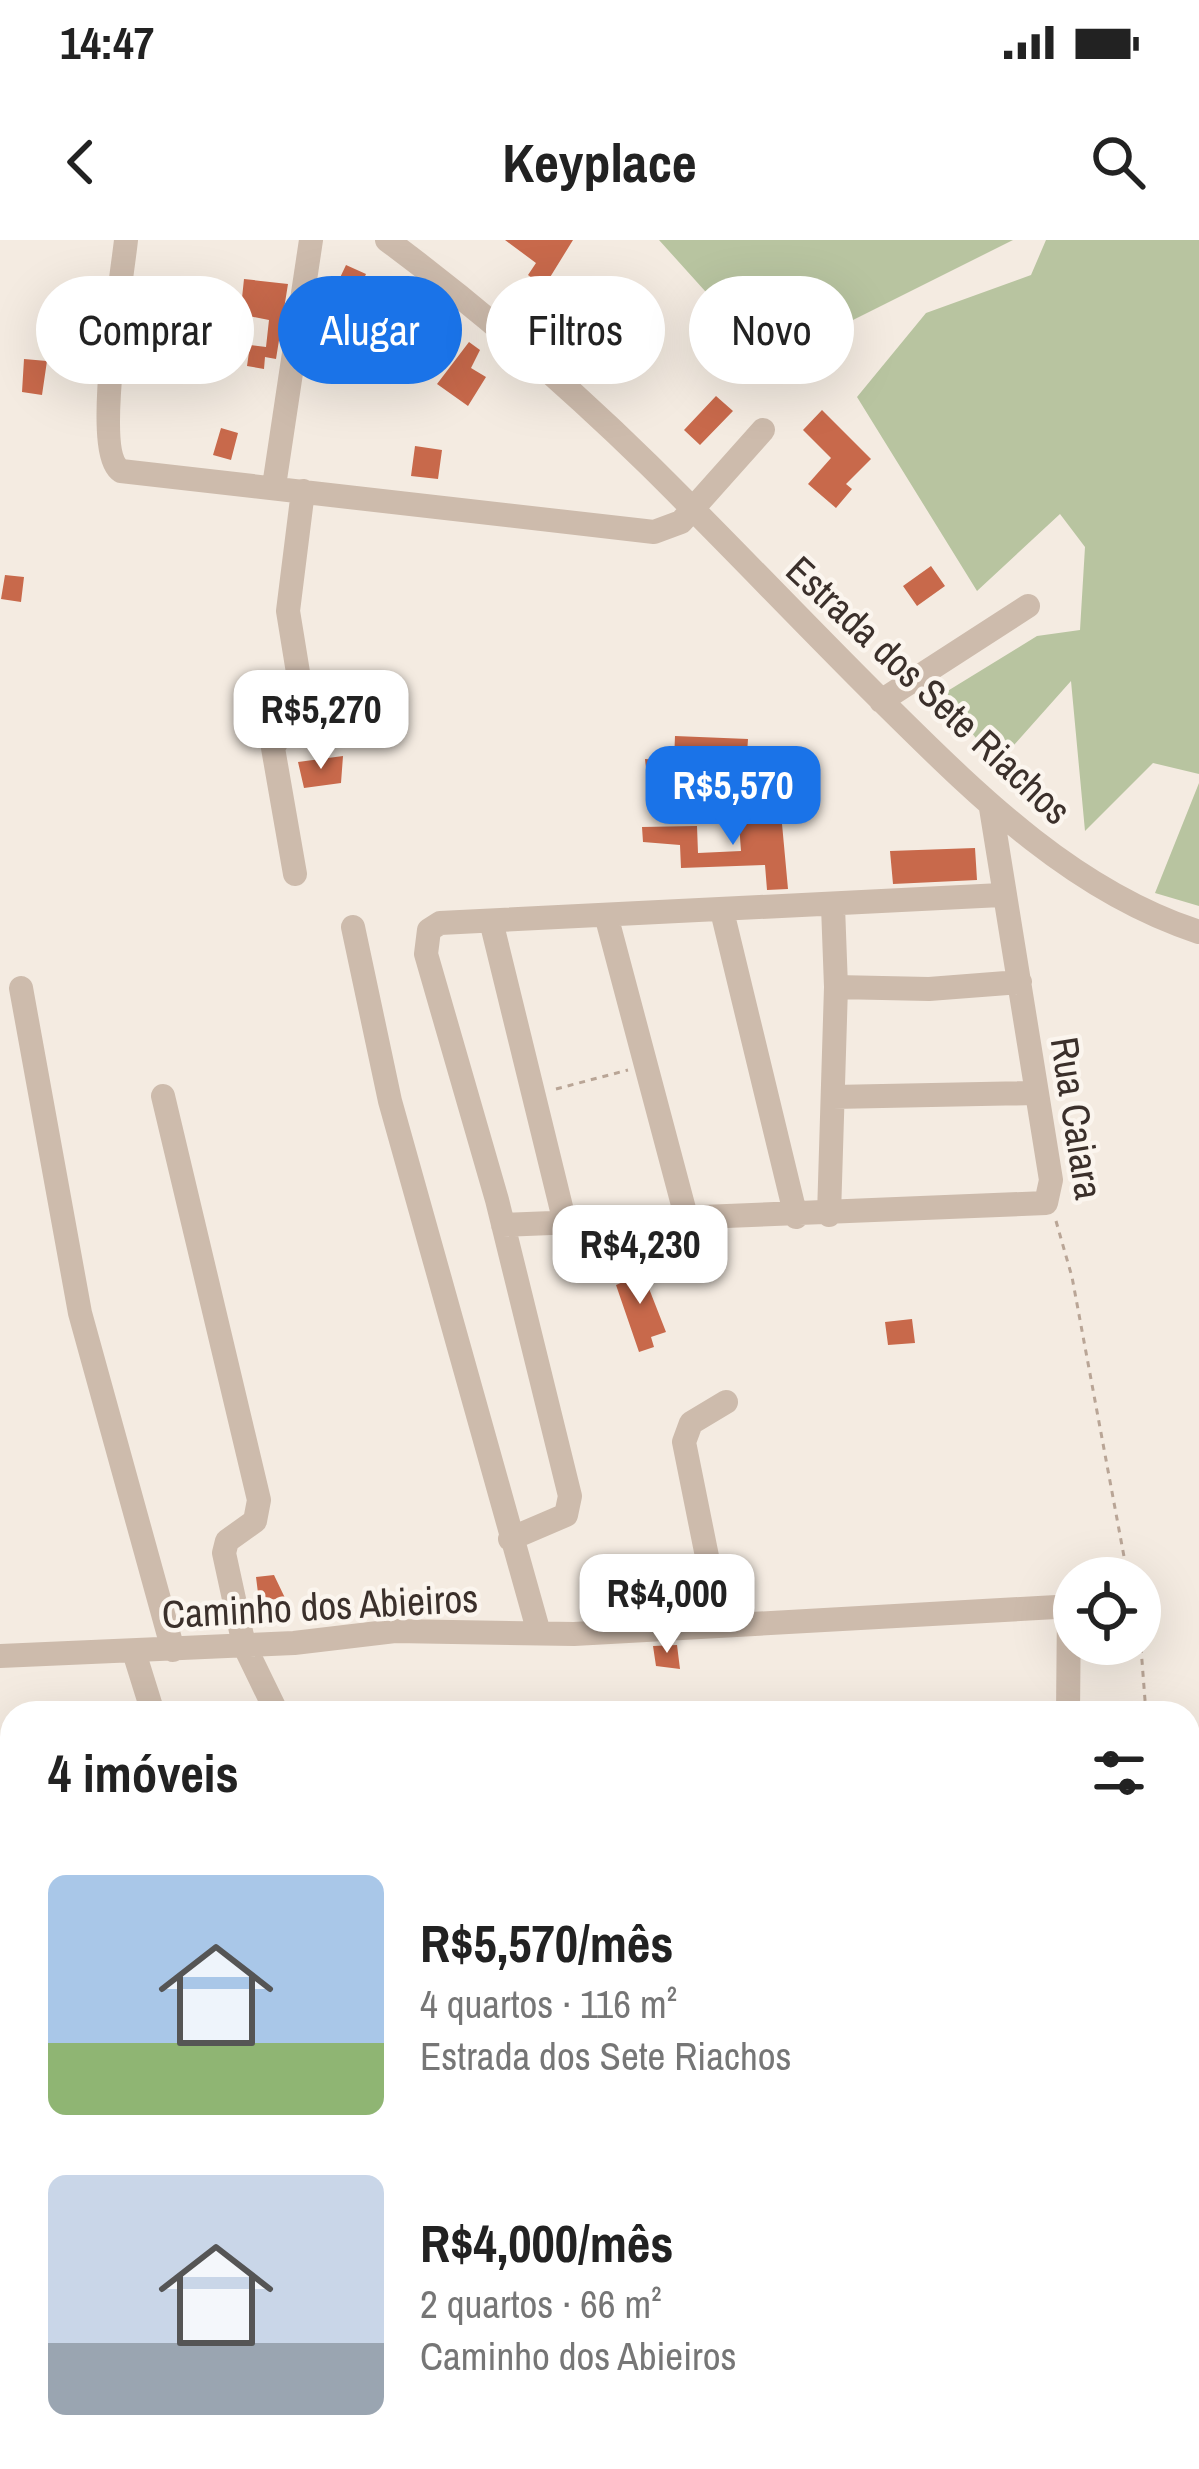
<!DOCTYPE html>
<html lang="pt">
<head>
<meta charset="utf-8">
<style>
	:root { --surface:#fff; --page:#f6f6f6; --text:#222; --muted:#767676; --accent:#1a73e8 }
	body { margin:0; font-family:"Archivo Narrow",sans-serif; background:var(--page); color:var(--text); height:100vh; display:flex; flex-direction:column; font-size:45px; white-space:nowrap }
	* { box-sizing:border-box; margin:0 }
	p { font-size:39px; color:var(--muted) }
	.icon { flex:none; width:66px; height:66px; fill:none; stroke:currentColor; stroke-width:2; stroke-linecap:round; stroke-linejoin:round }
	.map { position:relative; flex:1; overflow:hidden }
	.details { position:absolute; left:0px; top:1461px; width:1200px; height:768px; display:flex; flex-direction:column; background:var(--surface); border-radius:36px 36px 0 0; box-shadow:0 12px 48px #0002 }
	.details>* { flex:none }
	.top-card { position:absolute; left:36px; top:36px; width:1128px; height:108px; display:flex; gap:24px }
	.fabs { position:absolute; left:1053px; top:1317px; display:grid; gap:24px }
	.fabs a { display:grid; place-items:center; width:108px; height:108px; border-radius:50%; background:var(--surface); box-shadow:0 12px 48px #0002; font-size:60px }
	.price { position:absolute; translate:-50% -102px; padding:0 27px; border-radius:24px; background:#fff; color:#222; font-size:39px; line-height:78px; filter:drop-shadow(0 3px 6px #0008) }
	.price::after { content:''; position:absolute; left:50%; top:72px; width:36px; height:27px; margin-left:-18px; background:inherit; clip-path:polygon(0 0,100% 0,50% 100%) }
	.price.on { background:var(--accent); color:#fff }
	ul { padding:0; list-style:none }
	li { display:flex; align-items:center; gap:36px; height:300px; padding:0 48px }
	li span { display:grid; place-items:center; flex:none; width:336px; height:240px; border-radius:18px; color:#555 }
	li>.icon { margin-inline-start:auto }
	span .icon { width:144px; height:144px; fill:#fffc; stroke-width:1 }
	li b { font-size:51px }
	h2 { display:flex; justify-content:space-between; align-items:center; height:144px; padding:0 48px; font-size:51px }
	.chip { padding:0 42px; border-radius:54px; background:var(--surface); box-shadow:0 12px 48px #0002; font-size:42px; line-height:108px }
	.chip.on { background:var(--accent); color:#fff }
	.status { display:flex; justify-content:space-between; align-items:center; height:84px; padding:0 60px; background:var(--surface); direction:ltr }
	.status svg { height:33px; fill:currentColor }
	header { display:flex; justify-content:space-between; align-items:center; height:156px; padding:0 48px; background:var(--surface); font-size:54px; font-weight:800 }
	.map>svg:first-child { display:block }
	.green { fill:#b8c4a0 }
	.building { fill:#c8694b }
	.lines { fill:none; stroke-linecap:round; stroke-linejoin:round }
	.path { stroke:#b9a596; stroke-width:3; stroke-dasharray:6 6; stroke-linecap:butt }
	.minor { stroke:#cdbbac; stroke-width:24 }
	.labels { text-anchor:middle; dominant-baseline:central; stroke-width:9; stroke-linejoin:round; paint-order:stroke }
	.street-label { font-size:39px; fill:#3b302b; stroke:#fbf5ee }
</style>
</head>
<body>
<div class="status"><b>14:47</b><svg viewBox="0 0 49 12"><path d="M0 12V9h3v3zM5 12V6h3v6zM10 12V3h3v9zM15 12V0h3v12zM26 1h20v11H26zM47 4h2v5h-2z"/></svg></div>
<header><svg class="icon" aria-label="back" viewBox="0 0 24 24"><path d="M15 5l-7 7 7 7"/></svg>Keyplace<svg class="icon" aria-label="search" viewBox="0 0 24 24"><circle cx="10" cy="10" r="6"/><path d="M15 15l6 6"/></svg></header>
<div class="map">
<svg width="1199" height="2229" viewBox="0 0 1199 2229">
	<rect width="100%" height="100%" fill="#f4ebe1"/>
	<path class="green" d="M659,0H1013L769,122Z
		M1046,0H1199V534L1153,523L1085,591L1071,441L997,524L941,455L1037,396L1080,390L1085,307L1060,274L977,351L857,157L926,73L1031,35Z
		M1199,543V666L1155,653Z
		M0,1538L12,1764L0,1767Z"/>
	<path class="building" d="M505,0H573L544,47L528,35L536,23Z
		M346,25L366,34L357,54L337,44Z
		M244,39L288,44L276,119L265,117L264,129L247,126L250,105L266,107L269,80L204,67L206,55L242,58Z
		M560,58L602,93L610,85L624,99L600,125L547,74Z
		M469,102L480,110L471,128L486,137L468,166L437,144Z
		M24,119L47,121L42,155L22,152Z
		M716,156L733,171L700,205L684,190Z
		M822,170L871,219L846,244L852,249L836,268L808,244L831,218L803,190Z
		M221,188L238,193L231,220L213,215Z
		M415,206L442,210L438,239L411,236Z
		M931,326L945,346L917,366L903,346Z
		M5,335L24,337L21,362L1,359Z
		M675,496L748,499L746,529L752,528L757,553L744,555L739,566L730,525L710,532L695,524L693,557L649,556L645,519L674,521Z
		M343,516L341,543L304,548L298,522Z
		M781,573L788,649L767,650L765,625L681,628L680,605L643,602L642,587L697,586L698,613L741,611L739,583Z
		M975,608L977,640L893,644L890,611Z
		M639,1023L666,1092L651,1097L654,1107L639,1112L616,1045L623,1042L618,1031Z
		M912,1079L915,1103L888,1105L885,1082Z
		M274,1335L285,1358L259,1361L256,1337Z
		M677,1405L680,1429L656,1426L653,1406Z"/>
	<g class="lines">
		<path class="path" d="M556,849L628,830
			M1056,981L1072,1037L1128,1338
			M1140,1395L1146,1473
			M1188,1675L1199,1729L1188,1743
			M1188,2160L1199,2150"/>
		<path class="minor" d="M126,0C122,39 92,213 121,231L654,292L681,282L763,190
			M387,0C480,69 566,144 649,225C731,306 810,390 892,471C982,560 1076,652 1199,692
			M274,246L311,0
			M881,461L1028,366
			M295,634L273,508L302,457L288,371L303,251
			M722,671L796,977
			M606,675L687,980
			M491,681L565,983
			M353,687L390,861L539,1393
			M836,747L929,749L1020,742
			M21,748L80,1073L173,1410
			M163,856L259,1260L255,1281L227,1301L224,1313L244,1405L277,1473
			M833,857L1035,853
			M829,975L836,747L833,666
			M503,985L1046,963L1051,940L991,568
			M510,1299L566,1275L570,1256L497,960L426,714L429,690L440,683L1001,655
			M721,1386L684,1202L691,1183L726,1162
			M134,1412L153,1473
			M0,1416L294,1403L395,1391L574,1394L1074,1366
			M1068,1473L1069,1365
			M0,2115H12
			M114,2217L119,2229
			M377,2226L407,2217"/>
	</g>
	<g class="labels">
		<g class="street-label">
			<text transform="translate(929 450) rotate(43)">Estrada dos Sete Riachos</text>
			<text transform="translate(1077 878) rotate(81)">Rua Caiara</text>
			<text transform="translate(320 1366) rotate(-3)">Caminho dos Abieiros</text>
		</g>
	</g>
</svg>
<div class="fabs">
<a><svg class="icon" aria-label="locate" viewBox="0 0 24 24"><circle cx="12" cy="12" r="6"/><path d="M12 2v4M12 18v4M2 12h4M18 12h4"/></svg></a>
</div>
<b class="price" style="left:321px;top:532px">R$5,270</b>
<b class="price on" style="left:733px;top:608px">R$5,570</b>
<b class="price" style="left:640px;top:1067px">R$4,230</b>
<b class="price" style="left:667px;top:1416px">R$4,000</b>
<div class="top-card">
<a class="chip">Comprar</a>
<a class="chip on">Alugar</a>
<a class="chip">Filtros</a>
<a class="chip">Novo</a>
</div>
<section class="details">
<h2>4 imóveis<svg class="icon" aria-label="filters" viewBox="0 0 24 24"><path d="M4 7h16M4 17h16"/><circle cx="9" cy="7" r="2"/><circle cx="15" cy="17" r="2"/></svg></h2>
<ul>
<li><span style="background:linear-gradient(#a9c7e8 70%,#8fb573 0)"><svg class="icon" aria-label="home" viewBox="0 0 24 24"><path d="M3 11l9-7 9 7M6 9v11h12V9"/></svg></span><div><b>R$5,570/mês</b><p>4 quartos · 116 m²</p><p>Estrada dos Sete Riachos</p></div></li>
<li><span style="background:linear-gradient(#c9d6e8 70%,#9aa5b1 0)"><svg class="icon" aria-label="home" viewBox="0 0 24 24"><path d="M3 11l9-7 9 7M6 9v11h12V9"/></svg></span><div><b>R$4,000/mês</b><p>2 quartos · 66 m²</p><p>Caminho dos Abieiros</p></div></li>
</ul>
</section>
</div>
</body>
</html>
